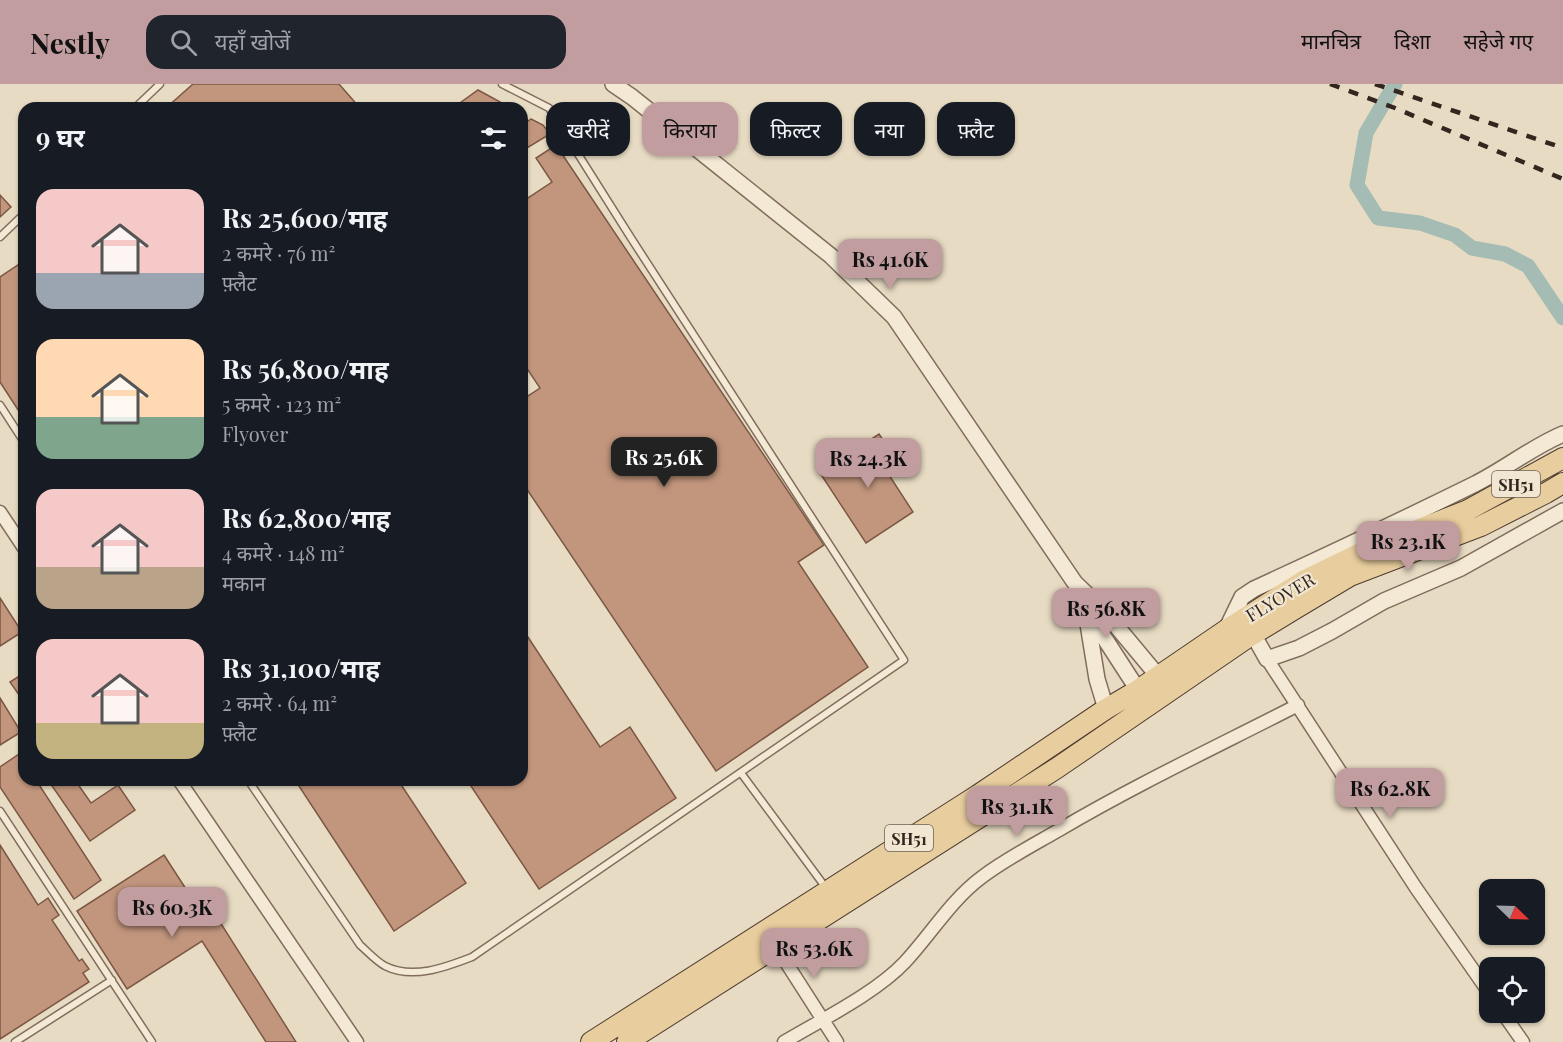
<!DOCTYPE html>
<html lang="hi">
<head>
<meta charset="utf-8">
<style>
	:root { --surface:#171b24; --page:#20242c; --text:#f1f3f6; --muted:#9ea1a6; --accent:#c29da0 }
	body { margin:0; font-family:"Playfair Display","Noto Sans Devanagari",serif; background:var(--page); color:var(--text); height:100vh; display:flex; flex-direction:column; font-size:22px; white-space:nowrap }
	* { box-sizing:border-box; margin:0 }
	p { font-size:20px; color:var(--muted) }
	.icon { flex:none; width:33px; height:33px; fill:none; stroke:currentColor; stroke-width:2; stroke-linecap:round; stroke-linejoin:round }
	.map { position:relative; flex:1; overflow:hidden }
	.drawer { position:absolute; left:18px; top:18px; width:510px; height:684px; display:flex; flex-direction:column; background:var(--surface); border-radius:18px; box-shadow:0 2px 4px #0004 }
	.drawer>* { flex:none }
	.guide { position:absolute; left:546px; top:18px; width:570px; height:54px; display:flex; gap:12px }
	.needle { width:39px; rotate:113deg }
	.buttons { position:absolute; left:1479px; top:795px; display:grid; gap:12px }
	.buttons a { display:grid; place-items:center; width:66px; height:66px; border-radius:12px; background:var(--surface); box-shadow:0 2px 4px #0004; font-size:30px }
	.price { position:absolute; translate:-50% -51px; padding:0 14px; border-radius:12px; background:var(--accent); color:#111; font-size:20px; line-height:39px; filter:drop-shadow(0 2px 3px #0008) }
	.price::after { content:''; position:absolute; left:50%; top:36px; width:18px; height:14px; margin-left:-9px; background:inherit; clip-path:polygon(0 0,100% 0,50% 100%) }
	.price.current { background:#222; color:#fff }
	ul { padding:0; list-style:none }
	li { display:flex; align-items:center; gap:18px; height:150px; padding:0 18px }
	li span { display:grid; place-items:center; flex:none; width:168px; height:120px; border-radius:18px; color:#555 }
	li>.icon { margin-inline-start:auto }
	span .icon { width:72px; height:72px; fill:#fffc; stroke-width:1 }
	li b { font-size:26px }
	h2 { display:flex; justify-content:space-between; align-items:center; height:72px; padding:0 18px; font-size:26px }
	.pill { padding:0 21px; border-radius:18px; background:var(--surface); box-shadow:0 2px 4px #0004; font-size:21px; line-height:54px }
	.pill.current { background:var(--accent); color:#111 }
	header { display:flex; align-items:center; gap:36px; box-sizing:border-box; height:84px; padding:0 30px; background:var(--accent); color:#111 }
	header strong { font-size:28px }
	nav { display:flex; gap:33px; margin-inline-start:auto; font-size:21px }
	.search { width:420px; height:54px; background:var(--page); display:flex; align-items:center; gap:15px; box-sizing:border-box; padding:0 21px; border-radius:18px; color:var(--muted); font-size:22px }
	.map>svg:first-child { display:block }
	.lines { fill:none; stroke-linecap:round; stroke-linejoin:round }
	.canal { stroke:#a4bcb3; stroke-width:15 }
	.building { fill:#c2967d; stroke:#7c5744; stroke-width:1.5 }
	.service-casing { stroke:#806d5c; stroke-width:9 }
	.minor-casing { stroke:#806d5c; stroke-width:15 }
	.tertiary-casing { stroke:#806d5c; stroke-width:18 }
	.primary-casing { stroke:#4e3c30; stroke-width:22 }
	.service { stroke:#f4e9d5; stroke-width:6 }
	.minor { stroke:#f4e9d5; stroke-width:12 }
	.tertiary { stroke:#f4e9d5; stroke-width:15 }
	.primary { stroke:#e8cd9e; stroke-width:20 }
	.rail { stroke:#32261e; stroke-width:4.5; stroke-dasharray:10 10; stroke-linecap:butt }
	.labels { text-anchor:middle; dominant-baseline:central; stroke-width:4.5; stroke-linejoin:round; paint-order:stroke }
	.shield { fill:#f1e6d1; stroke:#6b6054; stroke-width:1.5 }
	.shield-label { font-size:16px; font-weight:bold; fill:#32261e }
	.street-label { font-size:18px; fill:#32261e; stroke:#f1e6d1 }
</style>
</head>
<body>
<header>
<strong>Nestly</strong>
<div class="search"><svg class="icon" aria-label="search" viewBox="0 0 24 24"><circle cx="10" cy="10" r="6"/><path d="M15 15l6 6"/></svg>यहाँ खोजें</div>
<nav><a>मानचित्र</a><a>दिशा</a><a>सहेजे गए</a></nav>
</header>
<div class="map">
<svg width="1563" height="958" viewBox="0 0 1563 958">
	<rect width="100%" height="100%" fill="#e8dbc3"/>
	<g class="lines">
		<path class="canal" d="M1395,0L1366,49L1357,101L1378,134L1420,139L1455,151L1472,164L1505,170L1528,182L1563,234"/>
	</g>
	<path class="building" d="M193,0H339L360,24H166Z
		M478,6L511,24H453Z
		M531,35L543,41L550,50L522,67V41Z
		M556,61L824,461L798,478L868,583L716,687L522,398V316L540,304L522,277V118L552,98L536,74Z
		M0,111L11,123L0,133Z
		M24,177V335L0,298V193Z
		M879,350L899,380L887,388L913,428L866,459L820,389Z
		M0,514L22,548L0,562Z
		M522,544L600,663L630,643L676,714L539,805L467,696H522Z
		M24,589V618L10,598Z
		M0,614L21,648L0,661Z
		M19,670L24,678V696H36L101,796L74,815L0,703V683Z
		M48,696H75L91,719L118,701L135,726L90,757Z
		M295,696H398L466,799L394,847Z
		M0,761L38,821L48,814L59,831L52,836L79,877L82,875L89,885L83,889L89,898L0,955Z
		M164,771L204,833L213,827L296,958H266L202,857L127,905L77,827Z"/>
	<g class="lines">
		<g class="service-casing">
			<path id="service" d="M135,24L160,0
				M0,153L24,130
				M0,321L24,358
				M741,689L826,804
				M248,696L360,861C368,868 376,877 385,882C413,896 446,883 472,873L904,576L631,154L549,24L502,0
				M0,727L152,958
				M15,958L112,896"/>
		</g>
		<g class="minor-casing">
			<path id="minor" d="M0,428L24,464
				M1267,575L1416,804L1490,910
				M179,696L357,958
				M773,858L837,958
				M1502,928L1523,958
				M784,958C821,936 876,909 905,878C931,850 951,816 982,793C1006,775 1033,761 1059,746C1137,700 1218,662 1298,621"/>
		</g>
		<g class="tertiary-casing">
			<path id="tertiary" d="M613,0L632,13L831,172L894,233L1075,499L1103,526L1158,592
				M1077,504L1085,524L1138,606
				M1087,534L1097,595L1106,625
				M1226,546L1242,513L1254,505C1328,471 1402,436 1475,400C1505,385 1532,363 1563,350
				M1253,550L1267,575L1299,564L1332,547L1384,517L1461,484L1563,427"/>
		</g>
		<g class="primary-casing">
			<path id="primary" d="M591,958L978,711L1106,625L1138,606L1226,546L1305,496L1369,465L1468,426L1563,374
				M627,958L1057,684L1247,554L1298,523L1350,492L1481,442L1546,409L1563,399"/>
		</g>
		<use href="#service" class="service"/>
		<use href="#minor" class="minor"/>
		<use href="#tertiary" class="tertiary"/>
		<use href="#primary" class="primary"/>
		<path class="rail" d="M1330,0L1395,24L1563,95
			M1375,0L1563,64"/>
	</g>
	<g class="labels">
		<g class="shield">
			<rect x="1492" y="387" width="48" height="26" rx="4.5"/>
			<rect x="885" y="741" width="48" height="26" rx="4.5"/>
		</g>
		<g class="shield-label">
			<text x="1516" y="400">SH51</text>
			<text x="909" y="754">SH51</text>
		</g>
		<g class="street-label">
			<text transform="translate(1280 513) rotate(-31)">FLYOVER</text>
		</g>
	</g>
</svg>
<div class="buttons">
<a><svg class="needle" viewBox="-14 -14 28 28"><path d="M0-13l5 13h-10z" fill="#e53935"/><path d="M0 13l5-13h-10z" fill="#9ea1a6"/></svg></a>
<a><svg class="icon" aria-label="locate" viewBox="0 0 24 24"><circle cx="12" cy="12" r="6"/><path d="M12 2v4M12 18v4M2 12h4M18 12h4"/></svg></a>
</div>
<b class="price" style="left:890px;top:206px">Rs 41.6K</b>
<b class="price current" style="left:664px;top:404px">Rs 25.6K</b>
<b class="price" style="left:868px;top:405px">Rs 24.3K</b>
<b class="price" style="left:1408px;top:488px">Rs 23.1K</b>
<b class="price" style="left:1106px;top:555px">Rs 56.8K</b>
<b class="price" style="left:1390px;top:735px">Rs 62.8K</b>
<b class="price" style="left:1017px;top:753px">Rs 31.1K</b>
<b class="price" style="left:172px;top:854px">Rs 60.3K</b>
<b class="price" style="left:814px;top:895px">Rs 53.6K</b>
<div class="guide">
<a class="pill">खरीदें</a>
<a class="pill current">किराया</a>
<a class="pill">फ़िल्टर</a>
<a class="pill">नया</a>
<a class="pill">फ़्लैट</a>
</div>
<section class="drawer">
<h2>9 घर<svg class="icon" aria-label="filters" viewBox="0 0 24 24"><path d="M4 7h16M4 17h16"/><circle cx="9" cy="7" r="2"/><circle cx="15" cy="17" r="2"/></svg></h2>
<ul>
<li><span style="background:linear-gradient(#f6c9c9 70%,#9aa5b1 0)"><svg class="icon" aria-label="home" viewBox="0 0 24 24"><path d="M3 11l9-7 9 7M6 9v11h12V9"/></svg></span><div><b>Rs 25,600/माह</b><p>2 कमरे · 76 m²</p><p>फ़्लैट</p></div></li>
<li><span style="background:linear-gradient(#ffd9b3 65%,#7fa58c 0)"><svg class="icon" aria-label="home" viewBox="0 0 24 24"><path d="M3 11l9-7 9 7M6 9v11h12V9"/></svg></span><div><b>Rs 56,800/माह</b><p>5 कमरे · 123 m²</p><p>Flyover</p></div></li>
<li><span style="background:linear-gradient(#f6c9c9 65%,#b9a48a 0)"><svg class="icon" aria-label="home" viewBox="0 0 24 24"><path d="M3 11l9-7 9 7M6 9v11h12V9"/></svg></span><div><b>Rs 62,800/माह</b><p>4 कमरे · 148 m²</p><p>मकान</p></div></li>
<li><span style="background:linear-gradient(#f6c9c9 70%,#c2b280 0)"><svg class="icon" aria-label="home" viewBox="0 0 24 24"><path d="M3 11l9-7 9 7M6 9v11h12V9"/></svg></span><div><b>Rs 31,100/माह</b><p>2 कमरे · 64 m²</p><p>फ़्लैट</p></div></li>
</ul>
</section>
</div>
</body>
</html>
